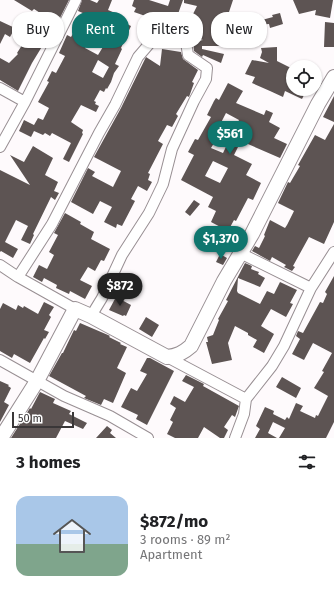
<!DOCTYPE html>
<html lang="en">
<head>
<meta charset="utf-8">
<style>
	:root { --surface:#fff; --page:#f2f2f2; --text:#202124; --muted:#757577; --accent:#0f766e }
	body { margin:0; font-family:"Fira Sans",sans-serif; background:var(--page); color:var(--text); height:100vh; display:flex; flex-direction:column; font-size:15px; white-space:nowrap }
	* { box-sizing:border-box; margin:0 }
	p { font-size:13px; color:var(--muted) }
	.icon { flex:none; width:22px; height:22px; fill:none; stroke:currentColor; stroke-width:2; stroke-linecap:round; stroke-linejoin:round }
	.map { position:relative; height:438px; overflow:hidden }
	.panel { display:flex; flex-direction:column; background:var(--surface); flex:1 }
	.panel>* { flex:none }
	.top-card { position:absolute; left:12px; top:12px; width:310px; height:36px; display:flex; gap:8px }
	.buttons { position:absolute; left:286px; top:60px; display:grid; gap:8px }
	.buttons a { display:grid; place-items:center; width:36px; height:36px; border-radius:50%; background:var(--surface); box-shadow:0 1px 3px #0004; font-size:20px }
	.scale { position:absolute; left:12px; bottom:10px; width:62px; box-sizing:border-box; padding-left:4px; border:2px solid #3a3738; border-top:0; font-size:11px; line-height:14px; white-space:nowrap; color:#3a3738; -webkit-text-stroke:3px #fff; paint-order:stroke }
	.price { position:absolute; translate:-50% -34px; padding:0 9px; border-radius:14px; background:var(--accent); color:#fff; font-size:13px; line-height:26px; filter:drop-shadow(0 1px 2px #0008) }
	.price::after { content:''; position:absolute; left:50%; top:24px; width:12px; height:9px; margin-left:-6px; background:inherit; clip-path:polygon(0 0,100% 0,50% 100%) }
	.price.active { background:#222; color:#fff }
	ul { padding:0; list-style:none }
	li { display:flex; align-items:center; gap:12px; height:100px; padding:0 16px }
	li span { display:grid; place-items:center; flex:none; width:112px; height:80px; border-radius:12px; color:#555 }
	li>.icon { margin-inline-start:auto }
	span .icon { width:48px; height:48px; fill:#fffc; stroke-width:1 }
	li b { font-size:17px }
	h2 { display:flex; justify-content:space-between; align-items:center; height:48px; padding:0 16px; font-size:17px }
	.pill { padding:0 14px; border-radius:16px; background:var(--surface); box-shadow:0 1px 3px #0004; font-size:14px; line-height:36px }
	.pill.active { background:var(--accent); color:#fff }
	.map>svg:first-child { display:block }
	.building { fill:#5d5453; fill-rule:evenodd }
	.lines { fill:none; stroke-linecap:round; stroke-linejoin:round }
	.street-casing { stroke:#988f93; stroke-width:12 }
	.secondary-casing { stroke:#988f93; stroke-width:16 }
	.street { stroke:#fff; stroke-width:10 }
	.secondary { stroke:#fff; stroke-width:14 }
</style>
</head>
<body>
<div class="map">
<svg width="334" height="438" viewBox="0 0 334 438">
	<rect width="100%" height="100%" fill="#fefafc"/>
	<path class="building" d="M14,0H69L57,24L34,9L32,11Z
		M82,0H90L97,3L99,0H112L108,10L120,15L118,20L131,26L121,48L122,49L115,64L119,66L114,73L111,82L107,89L106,88L104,92L100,90L94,101L96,102L95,104L99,106L96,112L81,105L71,122L83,130L82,133L83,134L69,162L63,159L71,143L52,133L50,136L45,133L43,135L34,131L31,137L19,131L24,120L34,125L38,118L43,120L49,108L38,102L49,82L47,81L52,71L56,73L65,56L59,53L67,35L71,37L77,27L91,33L85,48L98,55L106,42L100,39L111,18L98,12L97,15L91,13L90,16L78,11ZM98,60L109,67L103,78L92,72Z
		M134,0H149L168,6L170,0H183L178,14L191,18L197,6L184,3V0H233L229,12H241V15L257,14L258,21L273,17L272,15L280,13L283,24L270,28L269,24L257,25V44L237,45L226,40L223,46H202V49L224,54L221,63L203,55L202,57L194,51L193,42L203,40L183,33L185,28L174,23L171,30L150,22L151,18L134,12L136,8L132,6Z
		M293,0H333L330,18L315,15L316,10L299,14Z
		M0,21L15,28L10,37L5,34L0,44Z
		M325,22L334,23V47H324Z
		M31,31L46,40L32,63L18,91L0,80V58L9,63L18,54L17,53Z
		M277,47V61L293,69V89H307L302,99L285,91L283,97L270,91L252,83L255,77L245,74L252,60L269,63L260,58L262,52L261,48Z
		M162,49L181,52L183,59L198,70L192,82L194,83L189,97L187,96L176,114L178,116L172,127L167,125L158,141L163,144L148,173L150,174L148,180L152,182L147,191L138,186L131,199L135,201L122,226L117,224L116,228L104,222L112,207L100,201L93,214L71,202L88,168L95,172L92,176L113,187L121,171L94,157L121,108L145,59L146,57L160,66Z
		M228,83L243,91L236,103L264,115L266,110L273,113L269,122L280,128L274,138L287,144L280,158L241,141L234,155L252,164L246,175L261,183L253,200L248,198L236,221L234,220L228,231L211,222L216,211L208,207L213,197L181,180L194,155L188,152L195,139L198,140L211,117L207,115L214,101L216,98L219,100ZM226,113L239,120L223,153L211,148L214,143L211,142ZM213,161L228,168L220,183L205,176Z
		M334,96V122L323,117Z
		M334,124V222L324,244L309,237L293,266L295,267L292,271L284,267L286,265L272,257L270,261L252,251L255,246L259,248L265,236L264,235L270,220L285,228L287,225L294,211L278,203L288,182L290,183L300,166L298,165L315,135L325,140Z
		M33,146L53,158L45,175L58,182L54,191L59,193L55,200L51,197L33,234L34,235L30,244L21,240L28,226L16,220L5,242L18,249L13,258L1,251L0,252V170L30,185L10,155L24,162Z
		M194,200L200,204L190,216L185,212Z
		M65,213L81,222L80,224L94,232L91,239L110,249L104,261L101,260L95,271L88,267L80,280L92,286L85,299L70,291L69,294L56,288L57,285L44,278L42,282L33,277L39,265L47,269L54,255L49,252L58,235L54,233Z
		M220,254L227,258L223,265L216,262Z
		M245,263L252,266L251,269L259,272L258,274L265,278L260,287L238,278L237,291L238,293L260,304L267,291L274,294L280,282L297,290L290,303L293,304L286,317L271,309L261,326L274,334L264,353L253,347L257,340L248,335V333L235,326L228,343L232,360L212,364L206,342H208L207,337L213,335L219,320L218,319L228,301L226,300Z
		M334,276V422L326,438H279L285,428L273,422L268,433L277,438H255L260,429L256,426L265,407L274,411L273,414L285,420L287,417L289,419L296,403L303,406L300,411L315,418L316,415L318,416L328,396L314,388L324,372L322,371L332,353L313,343L304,360L292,354L300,339L296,336L298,331L303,333L320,302L323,303L327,294L325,292Z
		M116,297L131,305L126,316L124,315L123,316L109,310Z
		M44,302L54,307L49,315L51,317L44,330L49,332L45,339L44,338L30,363L14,354L12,358L0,351V309L3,303L16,310L18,305L23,308L24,306L38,314Z
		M146,317L159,325L152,337L139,329Z
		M80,323L108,335L110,336L109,337L121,343L120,344L127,347L117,368L126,373L113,403L104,399L101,405L84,398L86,396L49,376L62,353H63L74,330L76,331Z
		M147,358H150L174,371L147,425L136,419L138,415L121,407L131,388L137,391L147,374L140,371Z
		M186,375L204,384L203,386L239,406L235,417L232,415L224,427L228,430L224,438H220L204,427L198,438H175L167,434L173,422L170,420L176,408L170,404L174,396L185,402L194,387L182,381Z
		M282,377L301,388L296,398L276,387Z
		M0,381L9,385L8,386L11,388L4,402L9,405L0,422Z
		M40,392L55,399L53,403L71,411L69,414L87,423L83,429L65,421L56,438H11L30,408L31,409Z
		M107,426L112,430L110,433L116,438H96Z"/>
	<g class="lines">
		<g class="street-casing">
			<path id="street" d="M0,88L25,102
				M0,147L25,102L76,0
				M240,253L311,288
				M0,265L18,277L75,309
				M18,277L52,224L99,133L115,105L138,57L150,43L160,38L171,39L186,42L188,55L207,68L206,79L194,101L172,149L163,184L149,213L122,255L102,298L91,316
				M167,357L246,399
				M0,360L64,396L110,416L148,438
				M235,438L244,414L246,399L272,366L284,346L311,288L334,252"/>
		</g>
		<g class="secondary-casing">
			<path id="secondary" d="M1,438L37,381L75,309L91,316L167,357C177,356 183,353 191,346L224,281L252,234L318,104L334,77"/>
		</g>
		<use href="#street" class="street"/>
		<use href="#secondary" class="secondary"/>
	</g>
</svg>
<div class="buttons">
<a><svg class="icon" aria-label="locate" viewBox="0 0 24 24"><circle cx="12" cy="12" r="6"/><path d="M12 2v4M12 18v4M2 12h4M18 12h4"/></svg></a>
</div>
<div class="scale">50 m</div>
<b class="price" style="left:230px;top:155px">$561</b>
<b class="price" style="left:221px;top:260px">$1,370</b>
<b class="price active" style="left:120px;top:307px">$872</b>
<div class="top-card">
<a class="pill">Buy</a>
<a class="pill active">Rent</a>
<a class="pill">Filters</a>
<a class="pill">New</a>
</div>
</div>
<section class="panel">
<h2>3 homes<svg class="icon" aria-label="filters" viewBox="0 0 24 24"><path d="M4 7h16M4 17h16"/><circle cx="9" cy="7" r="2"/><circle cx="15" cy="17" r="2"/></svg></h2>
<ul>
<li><span style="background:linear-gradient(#a9c7e8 60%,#7fa58c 0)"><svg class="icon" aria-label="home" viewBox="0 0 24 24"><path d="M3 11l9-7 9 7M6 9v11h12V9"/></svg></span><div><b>$872/mo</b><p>3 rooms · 89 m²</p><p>Apartment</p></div></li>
</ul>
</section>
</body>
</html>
